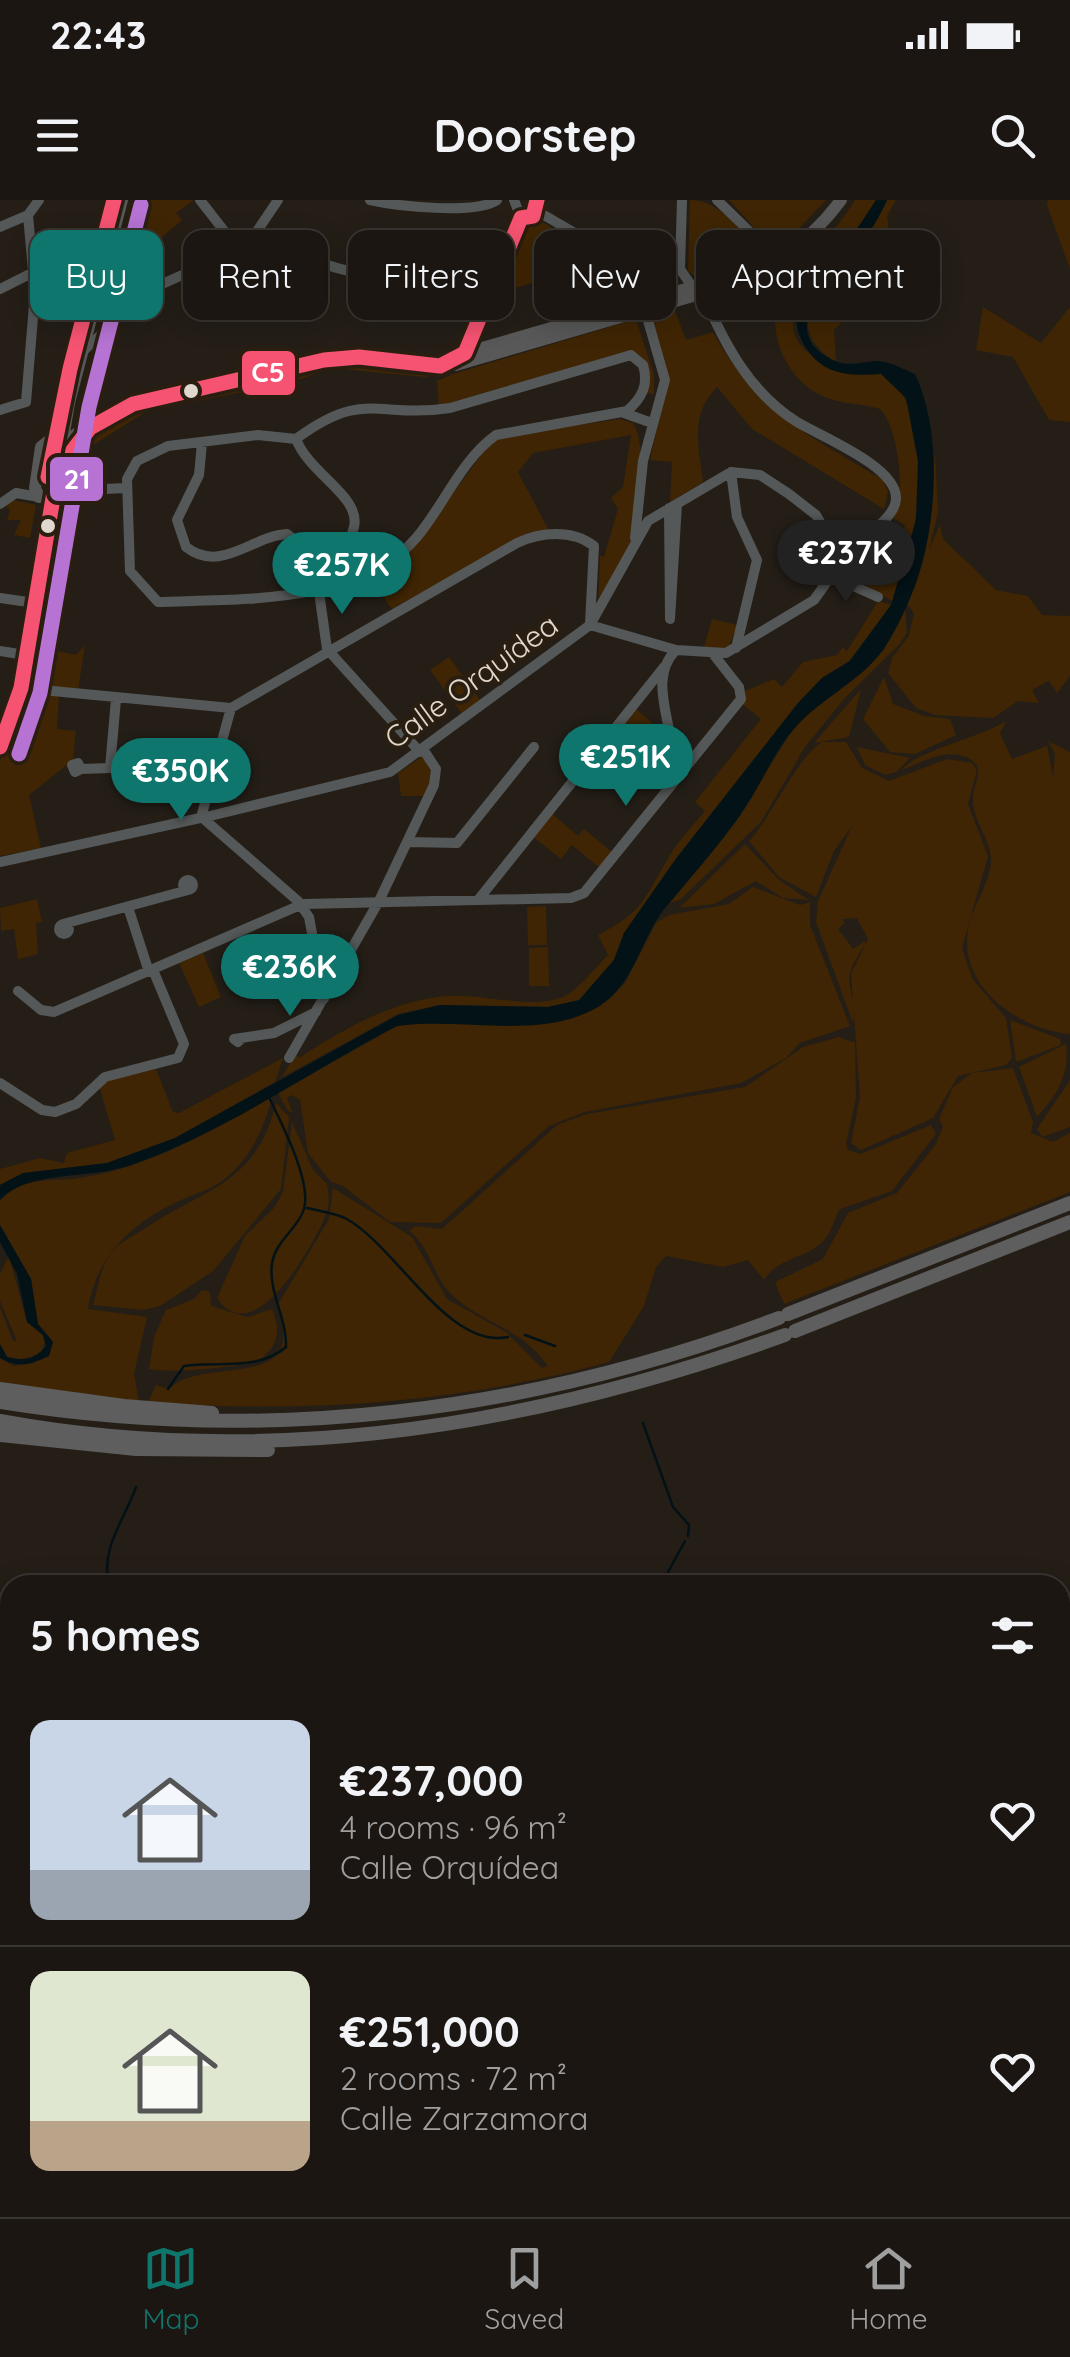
<!DOCTYPE html>
<html lang="en">
<head>
<meta charset="utf-8">
<style>
	:root { --surface:#1b1611; --page:#241f1a; --text:#f1f3f6; --muted:#a09f9f; --line:#393531; --accent:#0f766e }
	body { margin:0; font-family:Quicksand,sans-serif; background:var(--page); color:var(--text); height:100vh; display:flex; flex-direction:column; font-size:38px; white-space:nowrap }
	* { box-sizing:border-box; margin:0 }
	p { font-size:32px; color:var(--muted) }
	.icon { flex:none; width:55px; height:55px; fill:none; stroke:currentColor; stroke-width:2; stroke-linecap:round; stroke-linejoin:round }
	.map { position:relative; flex:1; overflow:hidden }
	.details { position:absolute; left:0px; top:1375px; width:1070px; height:642px; display:flex; flex-direction:column; background:var(--surface); border-radius:30px 30px 0 0; box-shadow:0 5px 25px #0003,0 0 0 2px var(--line) }
	.details>* { flex:none }
	.hud { position:absolute; left:30px; top:30px; width:1010px; height:90px; display:flex; gap:20px }
	.price { position:absolute; translate:-50% -85px; padding:0 22px; border-radius:35px; background:var(--accent); color:#fff; font-size:32px; line-height:65px; filter:drop-shadow(0 2px 5px #0008) }
	.price::after { content:''; position:absolute; left:50%; top:60px; width:30px; height:22px; margin-left:-15px; background:inherit; clip-path:polygon(0 0,100% 0,50% 100%) }
	.price.current { background:#222; color:#fff }
	ul { padding:0; list-style:none }
	li { display:flex; align-items:center; gap:30px; height:250px; padding:0 30px }
	li+li { border-top:2px solid var(--line) }
	li span { display:grid; place-items:center; flex:none; width:280px; height:200px; border-radius:20px; color:#555 }
	li>.icon { margin-inline-start:auto }
	span .icon { width:120px; height:120px; fill:#fffc; stroke-width:1 }
	li b { font-size:42px }
	h2 { display:flex; justify-content:space-between; align-items:center; height:120px; padding:0 30px; font-size:42px }
	.chip { padding:0 35px; border-radius:20px; background:var(--surface); box-shadow:0 5px 25px #0003,0 0 0 2px var(--line); font-size:35px; line-height:90px }
	.chip.current { background:var(--accent); color:#fff }
	.status { display:flex; justify-content:space-between; align-items:center; height:70px; padding:0 50px; background:var(--surface); direction:ltr }
	.status svg { height:28px; fill:currentColor }
	header { display:flex; justify-content:space-between; align-items:center; height:130px; padding:0 30px; background:var(--surface); font-size:45px; font-weight:700 }
	.dock { display:flex; justify-content:space-around; align-items:center; height:140px; border-top:2px solid var(--line); background:var(--surface); font-size:28px; color:var(--muted) }
	.dock a { display:grid; justify-items:center; gap:5px }
	.dock .current { color:var(--accent) }
	.map>svg:first-child { display:block }
	.green { fill:#3f2503 }
	.water { fill:#031217 }
	.lines { fill:none; stroke-linecap:round; stroke-linejoin:round }
	.stream { stroke:#031217; stroke-width:2.5 }
	.minor { stroke:#555858; stroke-width:10 }
	.major { stroke:#575857; stroke-width:12 }
	.highway { stroke:#5d5e5d; stroke-width:14 }
	.bus-1-casing { stroke:#2a1e11; stroke-width:22 }
	.bus-2-casing { stroke:#2a1e11; stroke-width:22 }
	.bus-1 { stroke:#f65372; stroke-width:15 }
	.bus-2 { stroke:#b673d3; stroke-width:15 }
	.bus-dot { fill:#e0d7cf; stroke:#2a1e11; stroke-width:4 }
	.labels { text-anchor:middle; dominant-baseline:central; stroke-width:8; stroke-linejoin:round; paint-order:stroke }
	.street-label { font-size:30px; fill:#e0d7cf; stroke:#2a1e11 }
	.line-badge { stroke:#2a1e11; stroke-width:4 }
	.badge-label { font-size:28px; text-anchor:middle; font-weight:bold; fill:#fff }
</style>
</head>
<body>
<div class="status"><b>22:43</b><svg viewBox="0 0 49 12"><path d="M0 12V9h3v3zM5 12V6h3v6zM10 12V3h3v9zM15 12V0h3v12zM26 1h20v11H26zM47 4h2v5h-2z"/></svg></div>
<header><svg class="icon" aria-label="menu" viewBox="0 0 24 24"><path d="M4 6h16M4 12h16M4 18h16"/></svg>Doorstep<svg class="icon" aria-label="search" viewBox="0 0 24 24"><circle cx="10" cy="10" r="6"/><path d="M15 15l6 6"/></svg></header>
<div class="map">
<svg width="1070" height="2017" viewBox="0 0 1070 2017">
	<rect width="100%" height="100%" fill="#241e17"/>
	<path class="green" d="M141,0H194L176,13L182,20L160,39L148,40V54L140,40L144,25Z
		M690,0C719,0 748,33 755,59L692,75L688,70Z
		M729,0H826L793,35L771,31L762,36Z
		M855,0H876C869,11 862,23 854,33C830,64 752,126 821,160C843,171 856,176 881,174C944,212 916,345 893,401L864,387L880,358L894,360L905,325L891,317C908,301 898,225 880,209C860,203 840,205 820,195C775,172 761,109 789,66C798,54 816,48 826,37C837,27 847,13 855,0Z
		M887,0H896L887,16C896,66 868,98 834,130L836,162C776,124 826,82 857,47C869,34 880,16 887,0Z
		M1048,0H1070V69L1047,5Z
		M542,22L609,60L495,94L525,26Z
		M983,107L1041,143L1070,107V222L1049,220L1013,157L976,150Z
		M674,108L686,140L713,132C758,214 806,233 883,280L888,292L884,309L752,229L717,187C689,215 699,247 703,282L670,302L672,262L650,260L665,189L649,123L652,114Z
		M636,119L654,175V195L647,192L649,174L621,153L439,206L437,181L453,174Z
		M332,167C370,165 408,180 447,173L425,177L332,168L258,194L242,192L147,211L90,247L77,277C73,211 200,199 248,189L251,191Z
		M620,219L633,223C647,241 640,318 633,341C626,363 609,385 598,405L600,356L604,357L618,309L611,298L623,287L631,235L533,253L518,272L548,329L528,333L392,409L367,374L413,348L487,247L502,236Z
		M935,251L938,312L929,349L940,325L943,339L996,390L1028,396L1042,415L1070,416V476L1057,493L1049,481L1032,490L1039,503L1018,501L993,518L935,515L916,508L888,473L892,458L909,436L914,413L907,404L929,319Z
		M13,300L36,305L30,338L14,335L21,320H7L10,310L6,307Z
		M878,401L891,405L849,461L822,478L798,503L675,660L624,733L614,760L579,801L548,807L440,805L398,814L281,878L296,854L299,858C343,829 394,800 447,796C481,793 531,810 563,797C578,790 596,767 608,755L598,735C645,711 644,698 670,655C679,639 693,626 705,611L695,602L761,519L742,504L745,491L774,479L782,487L803,462L837,455L843,447L847,451Z
		M905,409L907,433L898,446L844,499L805,547L761,622L680,700L670,703L741,614L789,535L815,505L883,451Z
		M712,419L738,425L728,448L703,450Z
		M85,445L78,490L51,487L57,451L76,455Z
		M449,457L480,500L462,514L430,470Z
		M884,477L893,504L924,516L950,519L956,535L915,554L890,552L863,519Z
		M861,489L849,537L814,543Z
		M26,493L59,496L57,529L76,531L73,560L29,595L41,648L0,656V561Z
		M634,507L667,536L666,573L642,556L648,548L620,524Z
		M1006,521L1000,533L1012,559L1047,546L1053,577L1055,554L1048,541L1070,552V834C1016,829 955,784 969,725C974,703 991,682 991,660C991,641 974,622 973,602C972,588 981,579 977,565C956,543 926,560 902,570C915,551 980,538 1006,521Z
		M822,542H846L862,568L889,581L947,559L972,563L977,570L968,604L988,656L962,748L973,780L1006,818L1012,858L1006,865L958,876L933,918L861,950L851,943L860,897L851,774L868,739L857,718L842,719L845,723L838,729L853,749L865,741V745C835,788 858,782 853,823L816,722L818,701L852,626L834,651L816,697L779,677L749,641C773,615 797,557 822,542Z
		M857,547L910,558L896,572L885,575L865,565Z
		M423,556L433,575L426,596H401L398,573Z
		M550,612L578,636L584,629L613,653L601,669L572,645L561,659L531,635Z
		M745,644L779,680L809,700L783,698L756,681L714,704L679,708Z
		M753,687L800,705L810,702V725L850,826L800,843L786,858L741,883L585,912L549,926L441,1023L390,1022L343,986L331,982L308,953L300,900L292,895L287,898L292,912L288,911L278,893L397,826L435,820L521,825L571,819L600,806L625,783L656,723L669,715L729,704Z
		M37,699L42,722L36,723L38,754L18,759L14,729L1,731L0,708Z
		M546,706L547,745H528L527,707Z
		M548,747L549,786H529V748Z
		M203,753L221,797L199,807L179,763Z
		M1010,820L1060,839L1061,845L1016,862Z
		M839,837L855,843L856,898L846,944L848,950L861,954L931,925L936,934L892,991L840,1009C834,1018 832,1032 825,1039C807,1060 779,1056 764,1080L748,1060L723,1067L666,1056L656,1067L644,1106L609,1162C460,1203 303,1214 148,1202L156,1185L169,1189C205,1154 310,1195 277,1106L329,1019L333,988L412,1037L447,1099L506,1132L542,1168L548,1166C520,1127 485,1125 453,1096C433,1079 432,1048 409,1031L415,1026L442,1029L557,925L587,914L745,887L803,847Z
		M1066,844C1070,875 1056,896 1037,917L1019,867Z
		M283,858L275,882L175,938L107,963L24,973L0,985V969L40,958L64,963L67,953L115,940L99,886L106,881L156,869L173,912L179,913Z
		M1013,868L1033,922L1031,933L1053,942L1070,933V992L784,1104L775,1082L823,1059L848,1013L897,993L936,944L943,926L939,919L953,887L972,873Z
		M1070,880V927L1042,937L1037,929Z
		M273,896C264,927 252,956 227,977C212,990 196,993 179,1001C131,1023 96,1057 88,1109L147,1117L134,1174L139,1202L0,1182V1158L14,1166L34,1163L53,1142L38,1124L31,1079L0,1025V1000C21,978 44,981 72,979C144,971 210,931 273,896Z
		M276,903L289,917L281,989L213,1071L160,1106L143,1110L93,1105C98,1088 99,1071 110,1055C118,1042 135,1035 147,1027C207,988 256,984 276,903Z
		M292,922L313,970L327,984C329,994 330,1006 326,1015C313,1045 255,1153 217,1098L245,1036L274,1008L283,992Z
		M9,1056L27,1122L46,1138L41,1153L21,1160L7,1157L0,1144V1107L13,1141H17L0,1101V1074Z
		M202,1090L210,1092L211,1106L248,1117L272,1109C282,1131 278,1147 257,1162C231,1167 172,1174 149,1169L154,1137L166,1110L194,1099Z"/>
	<path class="water" d="M876,0H887C880,16 870,33 858,46C834,74 772,131 833,160C849,168 862,161 878,161C889,161 905,170 915,174C944,234 937,335 911,396C904,413 894,434 883,450C860,482 819,499 793,530C772,555 760,587 741,614C718,647 691,677 665,708C640,739 635,785 598,807C540,841 460,817 397,826C308,872 226,932 131,965C90,980 29,969 0,1000V985L23,973L107,963L175,938L398,815L440,805L548,807L579,800L614,760L624,733L675,660L798,503L822,478L850,461L891,405L916,320L918,261L906,198L881,174C851,176 824,176 806,148C777,103 820,69 849,38C860,27 867,13 876,0Z
		M0,1025L31,1079L38,1124L53,1142L49,1156C30,1165 18,1168 0,1158V1144L7,1157C24,1161 35,1160 46,1146L43,1135L27,1122L17,1074L0,1042Z"/>
	<g class="lines">
		<path class="stream" d="M307,1008C319,1011 334,1013 345,1018C396,1045 448,1150 508,1137
			M525,1135L555,1146
			M168,1189L184,1166C217,1161 259,1171 286,1147C287,1118 268,1092 272,1063C276,1040 298,1029 304,1009C312,981 281,923 269,897
			M643,1223L673,1307L689,1325L688,1336
			M109,1385C100,1348 124,1321 136,1287
			M661,1385L685,1341
			M100,2008L101,2017"/>
		<path class="minor" d="M200,0L239,50
			M370,0C397,6 475,15 497,0
			M514,0L521,18
			M682,0L680,69L691,85
			M717,0L750,32L767,65
			M537,11L650,77L666,92
			M521,18L533,16L537,0
			M0,27L28,15L39,0
			M257,34C296,56 350,78 396,76C432,75 461,62 495,76
			M83,50L99,64
			M0,89L105,36
			M703,93C723,142 750,193 797,222C822,237 898,267 896,299C895,321 853,344 837,357
			M83,151L151,89L247,46L278,0
			M465,153L521,18
			M631,155L643,165C649,185 642,198 627,211L496,235C462,259 443,306 417,337C360,405 238,399 158,402L130,371L127,279L137,261L168,246L258,235L296,239C365,188 376,219 450,208Z
			M0,210L26,202L35,93L28,15
			M624,213L652,223
			M296,239C310,275 361,296 354,327C349,347 336,365 329,385
			M202,243L199,275L177,320L186,347C221,374 252,336 287,334L335,368
			M731,272L737,317L757,360L736,448
			M57,291L127,288
			M0,304L16,293L39,297
			M669,308L670,419L677,304
			M635,338L643,261L665,180L645,110
			M831,376L878,397
			M319,392L327,449L420,552
			M0,398L28,402
			M0,451L19,454
			M21,488L231,508L517,343C540,332 572,329 594,346L590,424
			M116,499L110,568L156,566
			M161,561L166,566L161,570L156,566Z
			M78,563L81,569L75,572L72,565Z
			M81,569L110,568
			M670,587C670,570 672,552 670,536C666,508 652,474 676,450
			M202,614L231,508
			M206,617L390,572L590,425L648,321L731,272L760,275L789,294L816,315L835,348L831,376L814,400L726,453L676,450L590,425
			M205,620L299,702
			M408,642L457,643L534,547
			M0,662L200,618
			M183 685a5 5 0 1 1 10 0a5 5 0 1 1-10 0Z
			M478,700L664,467
			M304,704L571,698L584,693L741,499L739,487L714,455
			M128,707L149,772
			M302,707L309,717L324,799
			M59 729a5 5 0 1 1 10 0a5 5 0 1 1-10 0Z
			M63,724L188,690
			M18,791L41,810L54,812L298,706
			M242,838L238,842L234,839L274,833L316,812
			M289,858L379,701L434,585L436,569L423,549
			M0,883L42,910L55,912L76,904L105,877L178,858L184,844L153,770
			M1060,1551L1070,1544
			M1060,1925L1070,1927"/>
		<path class="major" d="M450,162L465,153L755,69
			M56,235L71,242C77,267 68,296 39,297L35,288L41,247Z
			M69,239L87,226L152,199L258,178L319,159L456,165L703,93C759,75 806,48 841,0
			M0,547L21,488L69,203L122,0"/>
		<path class="highway" d="M788,1114L1070,1003
			M795,1131L1070,1022
			M0,1189L124,1206L212,1213
			M0,1202C265,1245 528,1213 779,1118
			M0,1221C267,1270 534,1226 785,1135
			M0,1235L136,1249L268,1250"/>
		<g class="bus-1-casing">
			<path id="bus-1" d="M48,277L70,169L114,0
				M0,547L21,488L54,292L67,283L73,250L90,228L133,204L324,160L359,157L440,166L465,153L521,18L533,16L537,0"/>
		</g>
		<g class="bus-2-casing">
			<path id="bus-2" d="M19,554L40,493L89,207L141,5"/>
		</g>
		<use href="#bus-1" class="bus-1"/>
		<use href="#bus-2" class="bus-2"/>
	</g>
	<g class="bus-dot">
		<circle cx="191" cy="191" r="9"/>
		<circle cx="48" cy="326" r="9"/>
	</g>
	<g class="labels">
		<g class="street-label">
			<text transform="translate(471 481) rotate(-36)">Calle Orquídea</text>
		</g>
	</g>
	<g class="line-badge">
		<rect x="240" y="149" width="57" height="48" rx="10" fill="#f65372"/>
		<rect x="48" y="255" width="57" height="48" rx="10" fill="#b673d3"/>
	</g>
	<g class="badge-label">
		<text x="268" y="182">C5</text>
		<text x="77" y="289">21</text>
	</g>
</svg>
<b class="price current" style="left:846px;top:405px">€237K</b>
<b class="price" style="left:342px;top:417px">€257K</b>
<b class="price" style="left:626px;top:609px">€251K</b>
<b class="price" style="left:181px;top:623px">€350K</b>
<b class="price" style="left:290px;top:819px">€236K</b>
<div class="hud">
<a class="chip current">Buy</a>
<a class="chip">Rent</a>
<a class="chip">Filters</a>
<a class="chip">New</a>
<a class="chip">Apartment</a>
</div>
<section class="details">
<h2>5 homes<svg class="icon" aria-label="filters" viewBox="0 0 24 24"><path d="M4 7h16M4 17h16"/><circle cx="9" cy="7" r="2"/><circle cx="15" cy="17" r="2"/></svg></h2>
<ul>
<li><span style="background:linear-gradient(#c9d6e8 75%,#9aa5b1 0)"><svg class="icon" aria-label="home" viewBox="0 0 24 24"><path d="M3 11l9-7 9 7M6 9v11h12V9"/></svg></span><div><b>€237,000</b><p>4 rooms · 96 m²</p><p>Calle Orquídea</p></div><svg class="icon" aria-label="heart" viewBox="0 0 24 24"><path d="M12 20l-8-8c-3-5 5-10 8-4 3-6 11-1 8 4z"/></svg></li>
<li><span style="background:linear-gradient(#dfe7d0 75%,#b9a48a 0)"><svg class="icon" aria-label="home" viewBox="0 0 24 24"><path d="M3 11l9-7 9 7M6 9v11h12V9"/></svg></span><div><b>€251,000</b><p>2 rooms · 72 m²</p><p>Calle Zarzamora</p></div><svg class="icon" aria-label="heart" viewBox="0 0 24 24"><path d="M12 20l-8-8c-3-5 5-10 8-4 3-6 11-1 8 4z"/></svg></li>
</ul>
</section>
</div>
<nav class="dock">
<a class="current"><svg class="icon" aria-label="map" viewBox="0 0 24 24"><path d="M3 6l6-2 6 2 6-2v14l-6 2-6-2-6 2zM9 4v14M15 6v14"/></svg>Map</a>
<a><svg class="icon" aria-label="saved" viewBox="0 0 24 24"><path d="M7 4h10v16l-5-4-5 4z"/></svg>Saved</a>
<a><svg class="icon" aria-label="home" viewBox="0 0 24 24"><path d="M3 11l9-7 9 7M6 9v11h12V9"/></svg>Home</a>
</nav>
</body>
</html>
